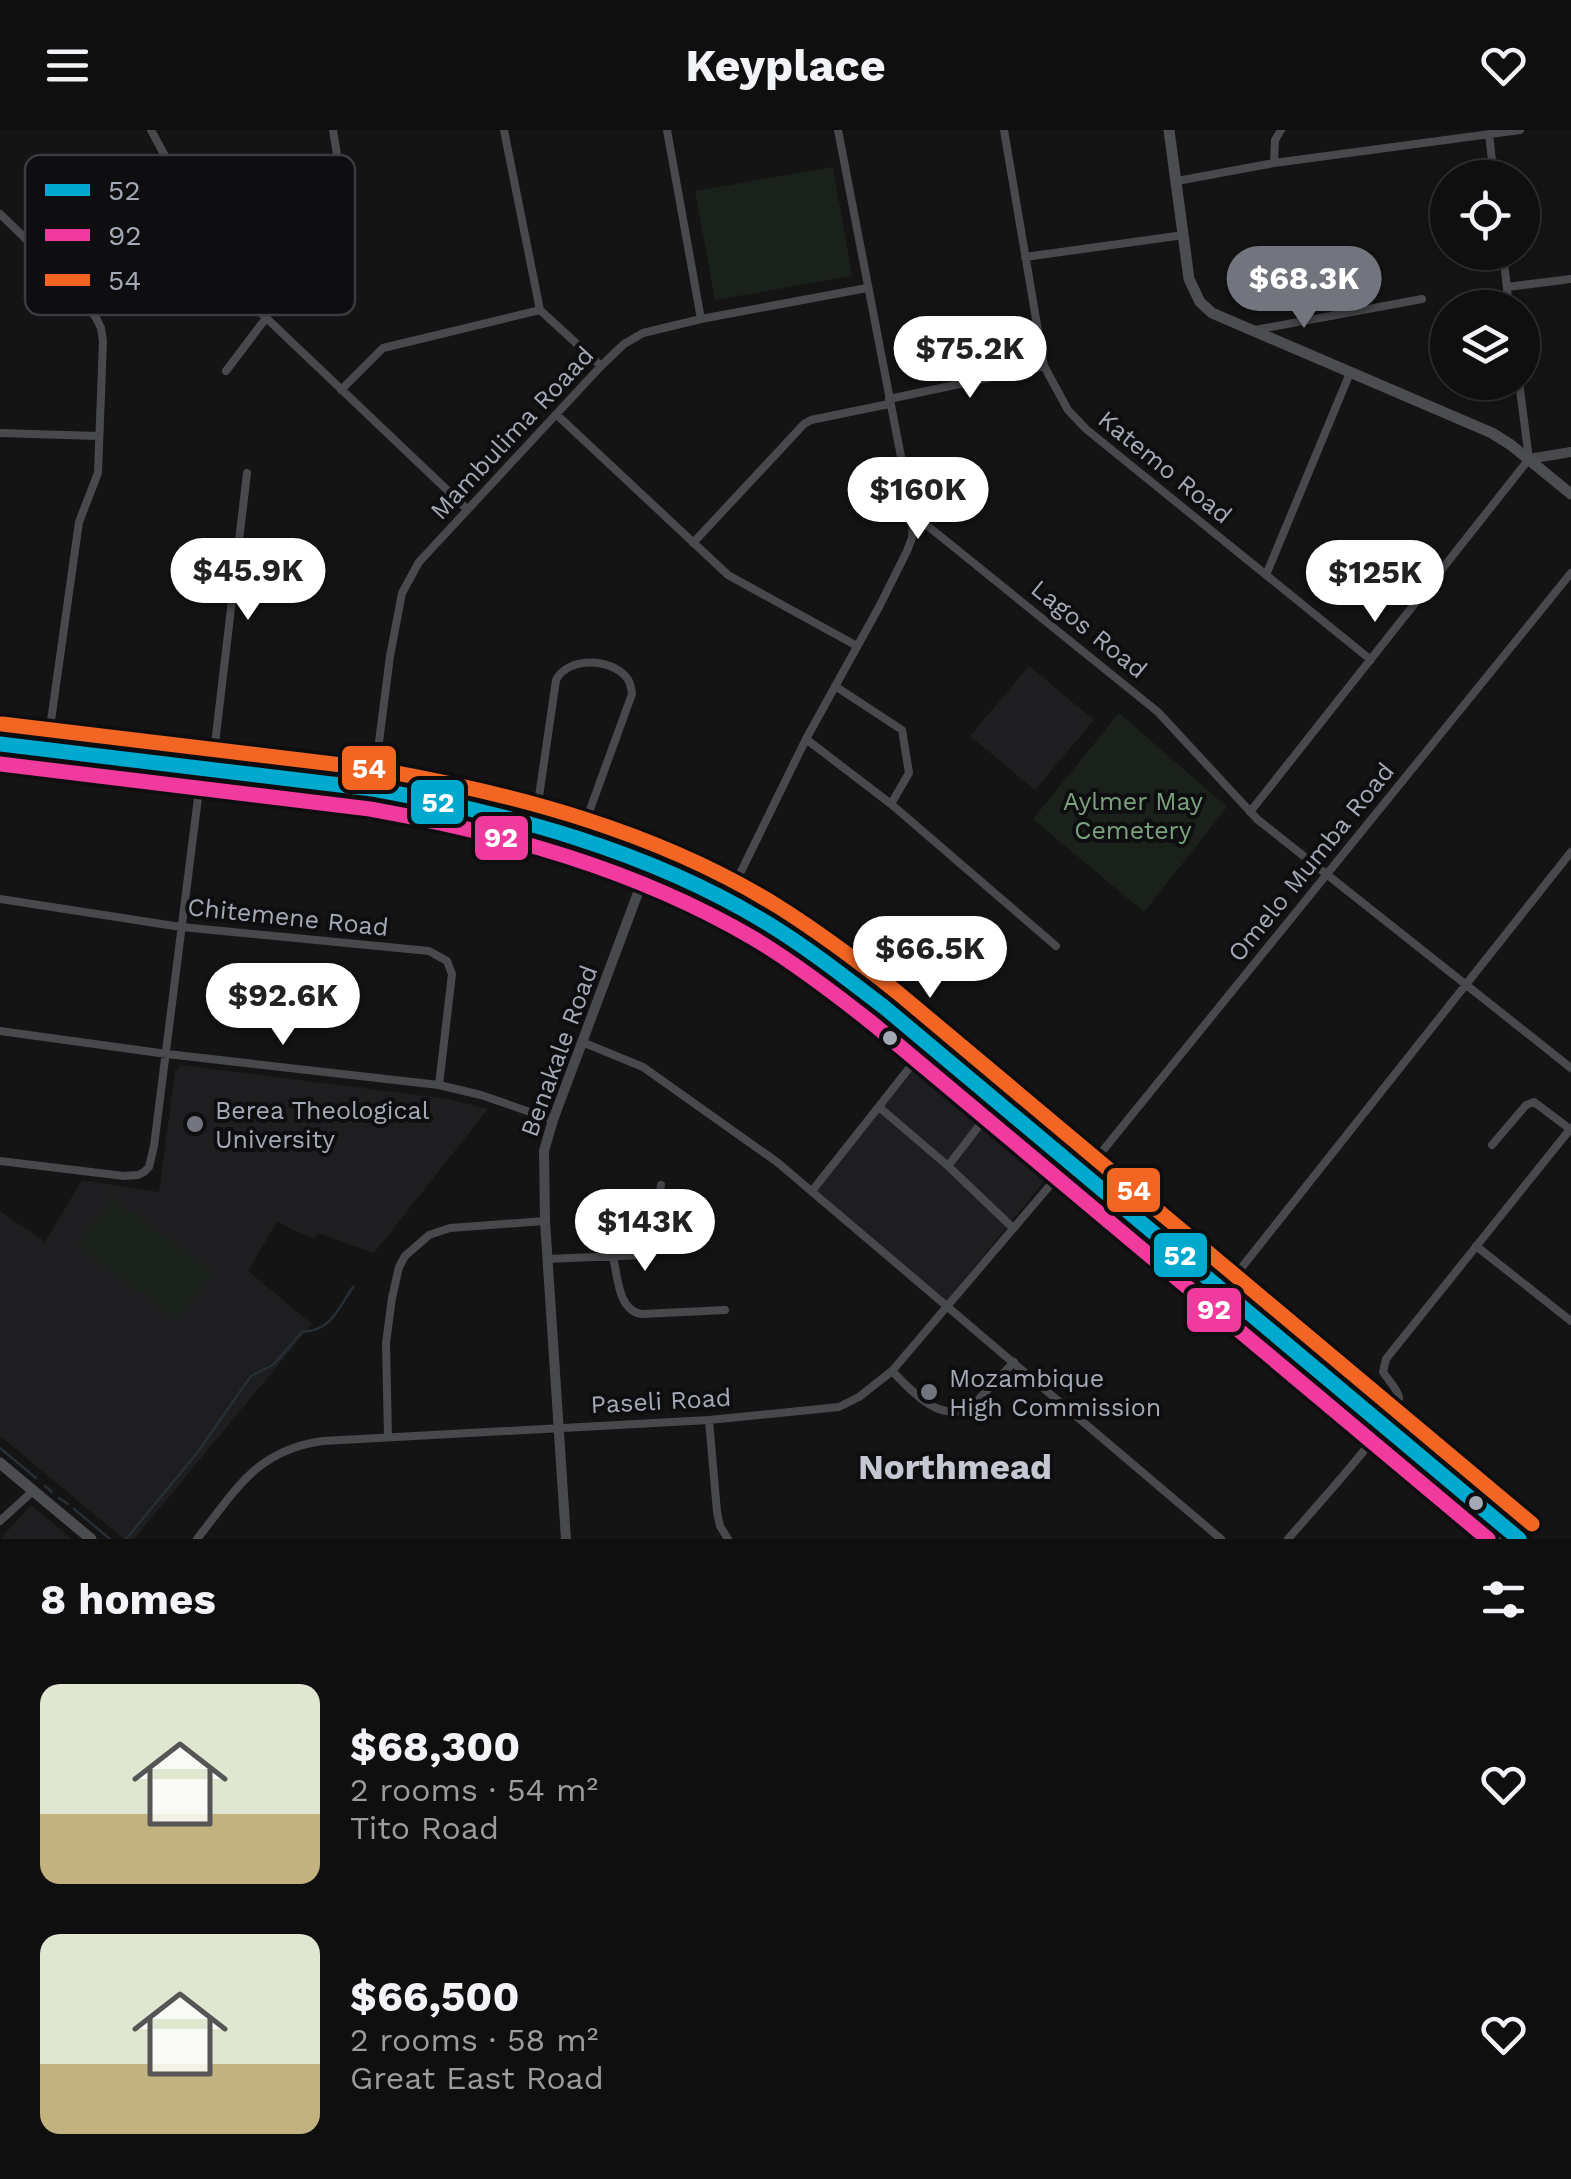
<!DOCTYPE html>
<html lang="en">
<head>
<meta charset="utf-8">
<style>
	:root { --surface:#0f0f0f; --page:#1d1d1d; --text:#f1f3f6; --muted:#9b9c9e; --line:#2f2f2f; --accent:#72757d }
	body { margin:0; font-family:"Work Sans",sans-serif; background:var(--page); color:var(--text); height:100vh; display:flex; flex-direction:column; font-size:38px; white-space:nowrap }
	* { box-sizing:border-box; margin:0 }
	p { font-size:32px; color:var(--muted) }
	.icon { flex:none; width:55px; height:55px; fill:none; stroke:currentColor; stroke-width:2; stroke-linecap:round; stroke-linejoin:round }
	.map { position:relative; height:1409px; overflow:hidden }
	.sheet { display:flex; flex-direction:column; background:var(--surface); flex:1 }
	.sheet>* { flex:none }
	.tools { position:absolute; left:1430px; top:30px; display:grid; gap:20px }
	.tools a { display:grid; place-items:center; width:110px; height:110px; border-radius:50%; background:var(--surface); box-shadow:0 2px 8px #0004,0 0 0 2px var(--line); font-size:50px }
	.price { position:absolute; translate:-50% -85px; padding:0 22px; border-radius:35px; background:#fff; color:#222; font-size:32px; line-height:65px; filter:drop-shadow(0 2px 5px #0008) }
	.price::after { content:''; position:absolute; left:50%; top:60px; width:30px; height:22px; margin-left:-15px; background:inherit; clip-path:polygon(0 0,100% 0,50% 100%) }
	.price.selected { background:var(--accent); color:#fff }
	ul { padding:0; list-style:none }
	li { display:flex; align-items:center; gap:30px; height:250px; padding:0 40px }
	li span { display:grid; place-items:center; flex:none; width:280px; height:200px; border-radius:20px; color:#555 }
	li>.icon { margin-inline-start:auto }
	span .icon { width:120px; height:120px; fill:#fffc; stroke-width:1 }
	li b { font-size:42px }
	h2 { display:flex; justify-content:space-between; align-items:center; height:120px; padding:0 40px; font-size:42px }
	header { display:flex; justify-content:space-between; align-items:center; height:130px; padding:0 40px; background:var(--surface); font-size:45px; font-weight:700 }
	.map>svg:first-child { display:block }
	.built { fill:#1e1e20 }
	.green { fill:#1a211b }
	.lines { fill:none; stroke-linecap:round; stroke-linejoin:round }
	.stream { stroke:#262e36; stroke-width:2.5 }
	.minor { stroke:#48494d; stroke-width:8 }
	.tertiary { stroke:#48494d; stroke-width:10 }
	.secondary { stroke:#4b4d51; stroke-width:11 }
	.primary { stroke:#4a4c4f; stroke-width:12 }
	.bus-1-casing { stroke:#0e0e10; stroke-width:22 }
	.bus-2-casing { stroke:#0e0e10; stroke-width:22 }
	.bus-3-casing { stroke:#0e0e10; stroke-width:22 }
	.bus-1 { stroke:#00a9ce; stroke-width:15 }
	.bus-2 { stroke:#f13a9d; stroke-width:15 }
	.bus-3 { stroke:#f26522; stroke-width:15 }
	.bus-dot { fill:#a4a9b6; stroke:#0e0e10; stroke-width:4 }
	.poi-dot { fill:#72757d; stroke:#0e0e10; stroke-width:4 }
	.labels { text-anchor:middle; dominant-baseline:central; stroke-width:8; stroke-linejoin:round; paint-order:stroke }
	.street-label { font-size:25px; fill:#a4a9b6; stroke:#0e0e10 }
	.park-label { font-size:25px; fill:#79a27d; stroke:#0e0e10 }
	.poi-label { font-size:25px; fill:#a4a9b6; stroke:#0e0e10; text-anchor:start }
	.district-label { font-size:35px; font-weight:bold; fill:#c5c8d2; stroke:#0e0e10 }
	.key { fill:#0e0e10; stroke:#3b3c42; stroke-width:2.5 }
	.key-label { font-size:28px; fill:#a4a9b6 }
	.line-badge { stroke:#0e0e10; stroke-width:4 }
	.badge-label { font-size:28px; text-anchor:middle; font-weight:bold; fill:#fff }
</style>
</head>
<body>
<header><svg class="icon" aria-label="menu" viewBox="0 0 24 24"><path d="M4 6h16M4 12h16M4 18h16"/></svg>Keyplace<svg class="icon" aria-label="heart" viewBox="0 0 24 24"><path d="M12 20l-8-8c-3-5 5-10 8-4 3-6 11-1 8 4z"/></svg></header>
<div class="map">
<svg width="1571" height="1409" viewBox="0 0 1571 1409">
	<rect width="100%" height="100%" fill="#141414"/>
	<path class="built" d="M1029,536L1094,590L1035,660L970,606Z
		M181,935L448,969L488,979L374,1123L318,1103L313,1109L277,1092L248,1141L312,1194L134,1409H124L0,1306V1081L45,1112L82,1050L159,1062L175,942Z
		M915,938L1047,1048L943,1175L810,1065Z
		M31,1375L72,1409H0Z"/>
	<path class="green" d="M833,37L852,146L715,170L695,61Z
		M1119,583L1227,677L1144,782L1033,689Z
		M113,1068L214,1142L178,1190L77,1116Z"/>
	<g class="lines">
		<path class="stream" d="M0,1318L36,1348
			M45,1356L52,1362
			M59,1368L68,1374
			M74,1379L110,1409
			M126,1409L197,1323L251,1246L273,1235L302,1202C331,1201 338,1179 353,1157"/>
		<path class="minor" d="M151,0L238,161L467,379
			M333,0L343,62
			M504,0L540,180L601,236
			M667,0L701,189
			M838,0L913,389L929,397L1158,582L1257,689L1571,938
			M1004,0L1044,236L1068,280L1086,299L1371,530
			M1489,4L1494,48
			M1274,33L1275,10L1281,0
			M1177,51L1274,33L1520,0
			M0,84L27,110L95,186L101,198L103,211L98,343L79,392L47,619
			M1503,122L1509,178
			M1025,127L1184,105
			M1507,157L1571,149
			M1255,200L1422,169
			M226,241L266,188
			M341,260L383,218L540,180
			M889,269L1044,236
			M557,285L728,445L857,516
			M0,303L98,306
			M693,413L804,294L811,290L889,274
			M1266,445L1350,243
			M835,556L902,600L909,643L891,674
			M806,609L891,674L1056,816
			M212,639L247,343
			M0,640L364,684C434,694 504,707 571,728C623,744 675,768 723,794C835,854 932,944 1029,1026C1182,1154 1332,1284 1487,1409
			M373,659L390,526L402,463L419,432L601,236L624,214L643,203L701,189L867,158
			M1250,682L1529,329L1519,252
			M535,694L556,550C568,526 612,528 627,548C631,553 631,558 632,564L580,707
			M732,758L817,810L876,851L1092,1034
			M0,769L181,797L429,821L447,831L452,844L439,955
			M725,774L806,609L879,477L907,421L912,408L913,389
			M0,901L167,924L439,955L481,965L553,990
			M582,912L643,937L777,1032L1221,1409
			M879,977L948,1036L1013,1098
			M1492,1015L1526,975L1534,972L1570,999
			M0,1031L124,1046L138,1045L144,1042L149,1037L154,1016L199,660
			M948,1036L985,988
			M1083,1045L1571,443
			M812,1061L918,927
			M1476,1116L1571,1191
			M613,1127C618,1147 618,1181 642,1184L725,1180
			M547,1129L641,1125L649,1119L661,1055
			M1223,1161L1571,722
			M892,1241C914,1263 943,1298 975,1273L1014,1232
			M709,1290L717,1382L720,1396L728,1409
			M388,1307L386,1213L392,1168L399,1137L405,1126L429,1105L450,1098L545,1091
			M0,1391L33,1361
			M197,1409C236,1360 256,1320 323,1311L709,1290L839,1277L859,1267L892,1241L1063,1040
			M1288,1409C1304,1390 1401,1284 1399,1268C1398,1259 1388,1250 1383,1242L1386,1229L1571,998"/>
		<path class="tertiary" d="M1529,329L1571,322
			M566,1409L545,1091L544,1021L553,990L645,744"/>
		<path class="secondary" d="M1169,0L1189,149L1200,172L1212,183L1492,303L1511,315L1571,364
			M0,1333L91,1409"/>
		<path class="primary" d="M0,614L373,659C525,683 689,734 815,825C909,892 995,972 1084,1046C1229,1167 1374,1288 1519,1409
			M0,628L369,671C511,694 648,731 771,808C859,864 938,934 1017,1001
			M1071,1046L1501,1409"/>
		<g class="bus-1-casing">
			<path id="bus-1" d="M0,614L373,659C510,684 647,720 767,793C808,818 846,848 884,877L1519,1409"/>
		</g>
		<g class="bus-2-casing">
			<path id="bus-2" d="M0,634L370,679C504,703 635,739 753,808C795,833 834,863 872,893L1488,1409"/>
		</g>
		<g class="bus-3-casing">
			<path id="bus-3" d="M2,594L375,639C515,664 657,701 779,777C820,803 859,832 897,862L1532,1394"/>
		</g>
		<use href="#bus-1" class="bus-1"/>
		<use href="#bus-2" class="bus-2"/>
		<use href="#bus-3" class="bus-3"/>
	</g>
	<g class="bus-dot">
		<circle cx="890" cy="908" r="9"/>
		<circle cx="1476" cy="1373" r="9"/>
	</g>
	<g class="poi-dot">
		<circle cx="195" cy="994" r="10"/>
		<circle cx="929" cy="1262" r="10"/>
	</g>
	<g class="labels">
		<g class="street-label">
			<text transform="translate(512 303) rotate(-47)">Mambulima Roaad</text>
			<text transform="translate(1165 337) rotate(39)">Katemo Road</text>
			<text transform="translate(1089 499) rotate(39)">Lagos Road</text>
			<text transform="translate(1311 732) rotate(-51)">Omelo Mumba Road</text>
			<text transform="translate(288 787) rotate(6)">Chitemene Road</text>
			<text transform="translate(559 921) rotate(-70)">Benakale Road</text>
			<text transform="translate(661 1271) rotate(-3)">Paseli Road</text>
		</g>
		<g class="park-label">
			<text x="1133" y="671">Aylmer May<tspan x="1133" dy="29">Cemetery</tspan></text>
		</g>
		<g class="poi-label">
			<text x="215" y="980">Berea Theological<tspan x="215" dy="29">University</tspan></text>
			<text x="949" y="1248">Mozambique<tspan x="949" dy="29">High Commission</tspan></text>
		</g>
		<g class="district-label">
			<text x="955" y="1337">Northmead</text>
		</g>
	</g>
	<rect x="25" y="25" width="330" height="160" rx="15" class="key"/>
	<rect x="45" y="54" width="45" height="12" fill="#00a9ce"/>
	<rect x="45" y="99" width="45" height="12" fill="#f13a9d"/>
	<rect x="45" y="144" width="45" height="12" fill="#f26522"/>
	<g class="key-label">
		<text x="108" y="70">52</text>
		<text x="108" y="115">92</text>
		<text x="108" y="160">54</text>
	</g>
	<g class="line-badge">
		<rect x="340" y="614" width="58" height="48" rx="10" fill="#f26522"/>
		<rect x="409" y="648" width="57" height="48" rx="10" fill="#00a9ce"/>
		<rect x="473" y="684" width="57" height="48" rx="10" fill="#f13a9d"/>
		<rect x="1105" y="1036" width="57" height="48" rx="10" fill="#f26522"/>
		<rect x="1152" y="1101" width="57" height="48" rx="10" fill="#00a9ce"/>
		<rect x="1185" y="1156" width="58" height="48" rx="10" fill="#f13a9d"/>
	</g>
	<g class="badge-label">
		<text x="369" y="648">54</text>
		<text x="438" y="682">52</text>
		<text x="501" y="717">92</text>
		<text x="1134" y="1070">54</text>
		<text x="1180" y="1135">52</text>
		<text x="1214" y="1189">92</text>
	</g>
</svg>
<div class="tools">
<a><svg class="icon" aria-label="locate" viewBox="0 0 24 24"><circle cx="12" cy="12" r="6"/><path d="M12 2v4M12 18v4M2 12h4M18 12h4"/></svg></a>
<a><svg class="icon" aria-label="layers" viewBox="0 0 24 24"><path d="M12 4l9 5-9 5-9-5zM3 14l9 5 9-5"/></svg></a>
</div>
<b class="price selected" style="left:1304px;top:201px">$68.3K</b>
<b class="price" style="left:970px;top:271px">$75.2K</b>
<b class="price" style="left:918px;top:412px">$160K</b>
<b class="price" style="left:248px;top:493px">$45.9K</b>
<b class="price" style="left:1375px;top:495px">$125K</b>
<b class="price" style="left:930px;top:871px">$66.5K</b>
<b class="price" style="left:283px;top:918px">$92.6K</b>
<b class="price" style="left:645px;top:1144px">$143K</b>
</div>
<section class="sheet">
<h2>8 homes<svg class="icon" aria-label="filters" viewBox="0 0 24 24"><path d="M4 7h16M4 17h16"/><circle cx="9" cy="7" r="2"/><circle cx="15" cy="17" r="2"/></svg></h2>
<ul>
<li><span style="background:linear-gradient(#dfe7d0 65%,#c2b280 0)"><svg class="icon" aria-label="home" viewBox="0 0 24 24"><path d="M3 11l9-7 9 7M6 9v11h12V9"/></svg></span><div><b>$68,300</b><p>2 rooms · 54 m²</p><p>Tito Road</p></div><svg class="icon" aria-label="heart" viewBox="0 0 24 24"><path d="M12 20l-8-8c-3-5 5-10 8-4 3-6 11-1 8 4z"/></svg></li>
<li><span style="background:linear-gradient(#dfe7d0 65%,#c2b280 0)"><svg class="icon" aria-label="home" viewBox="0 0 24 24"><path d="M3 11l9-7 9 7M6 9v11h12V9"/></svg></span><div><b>$66,500</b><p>2 rooms · 58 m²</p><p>Great East Road</p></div><svg class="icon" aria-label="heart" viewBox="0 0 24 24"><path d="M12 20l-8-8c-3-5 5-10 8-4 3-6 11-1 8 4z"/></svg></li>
</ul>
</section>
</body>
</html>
